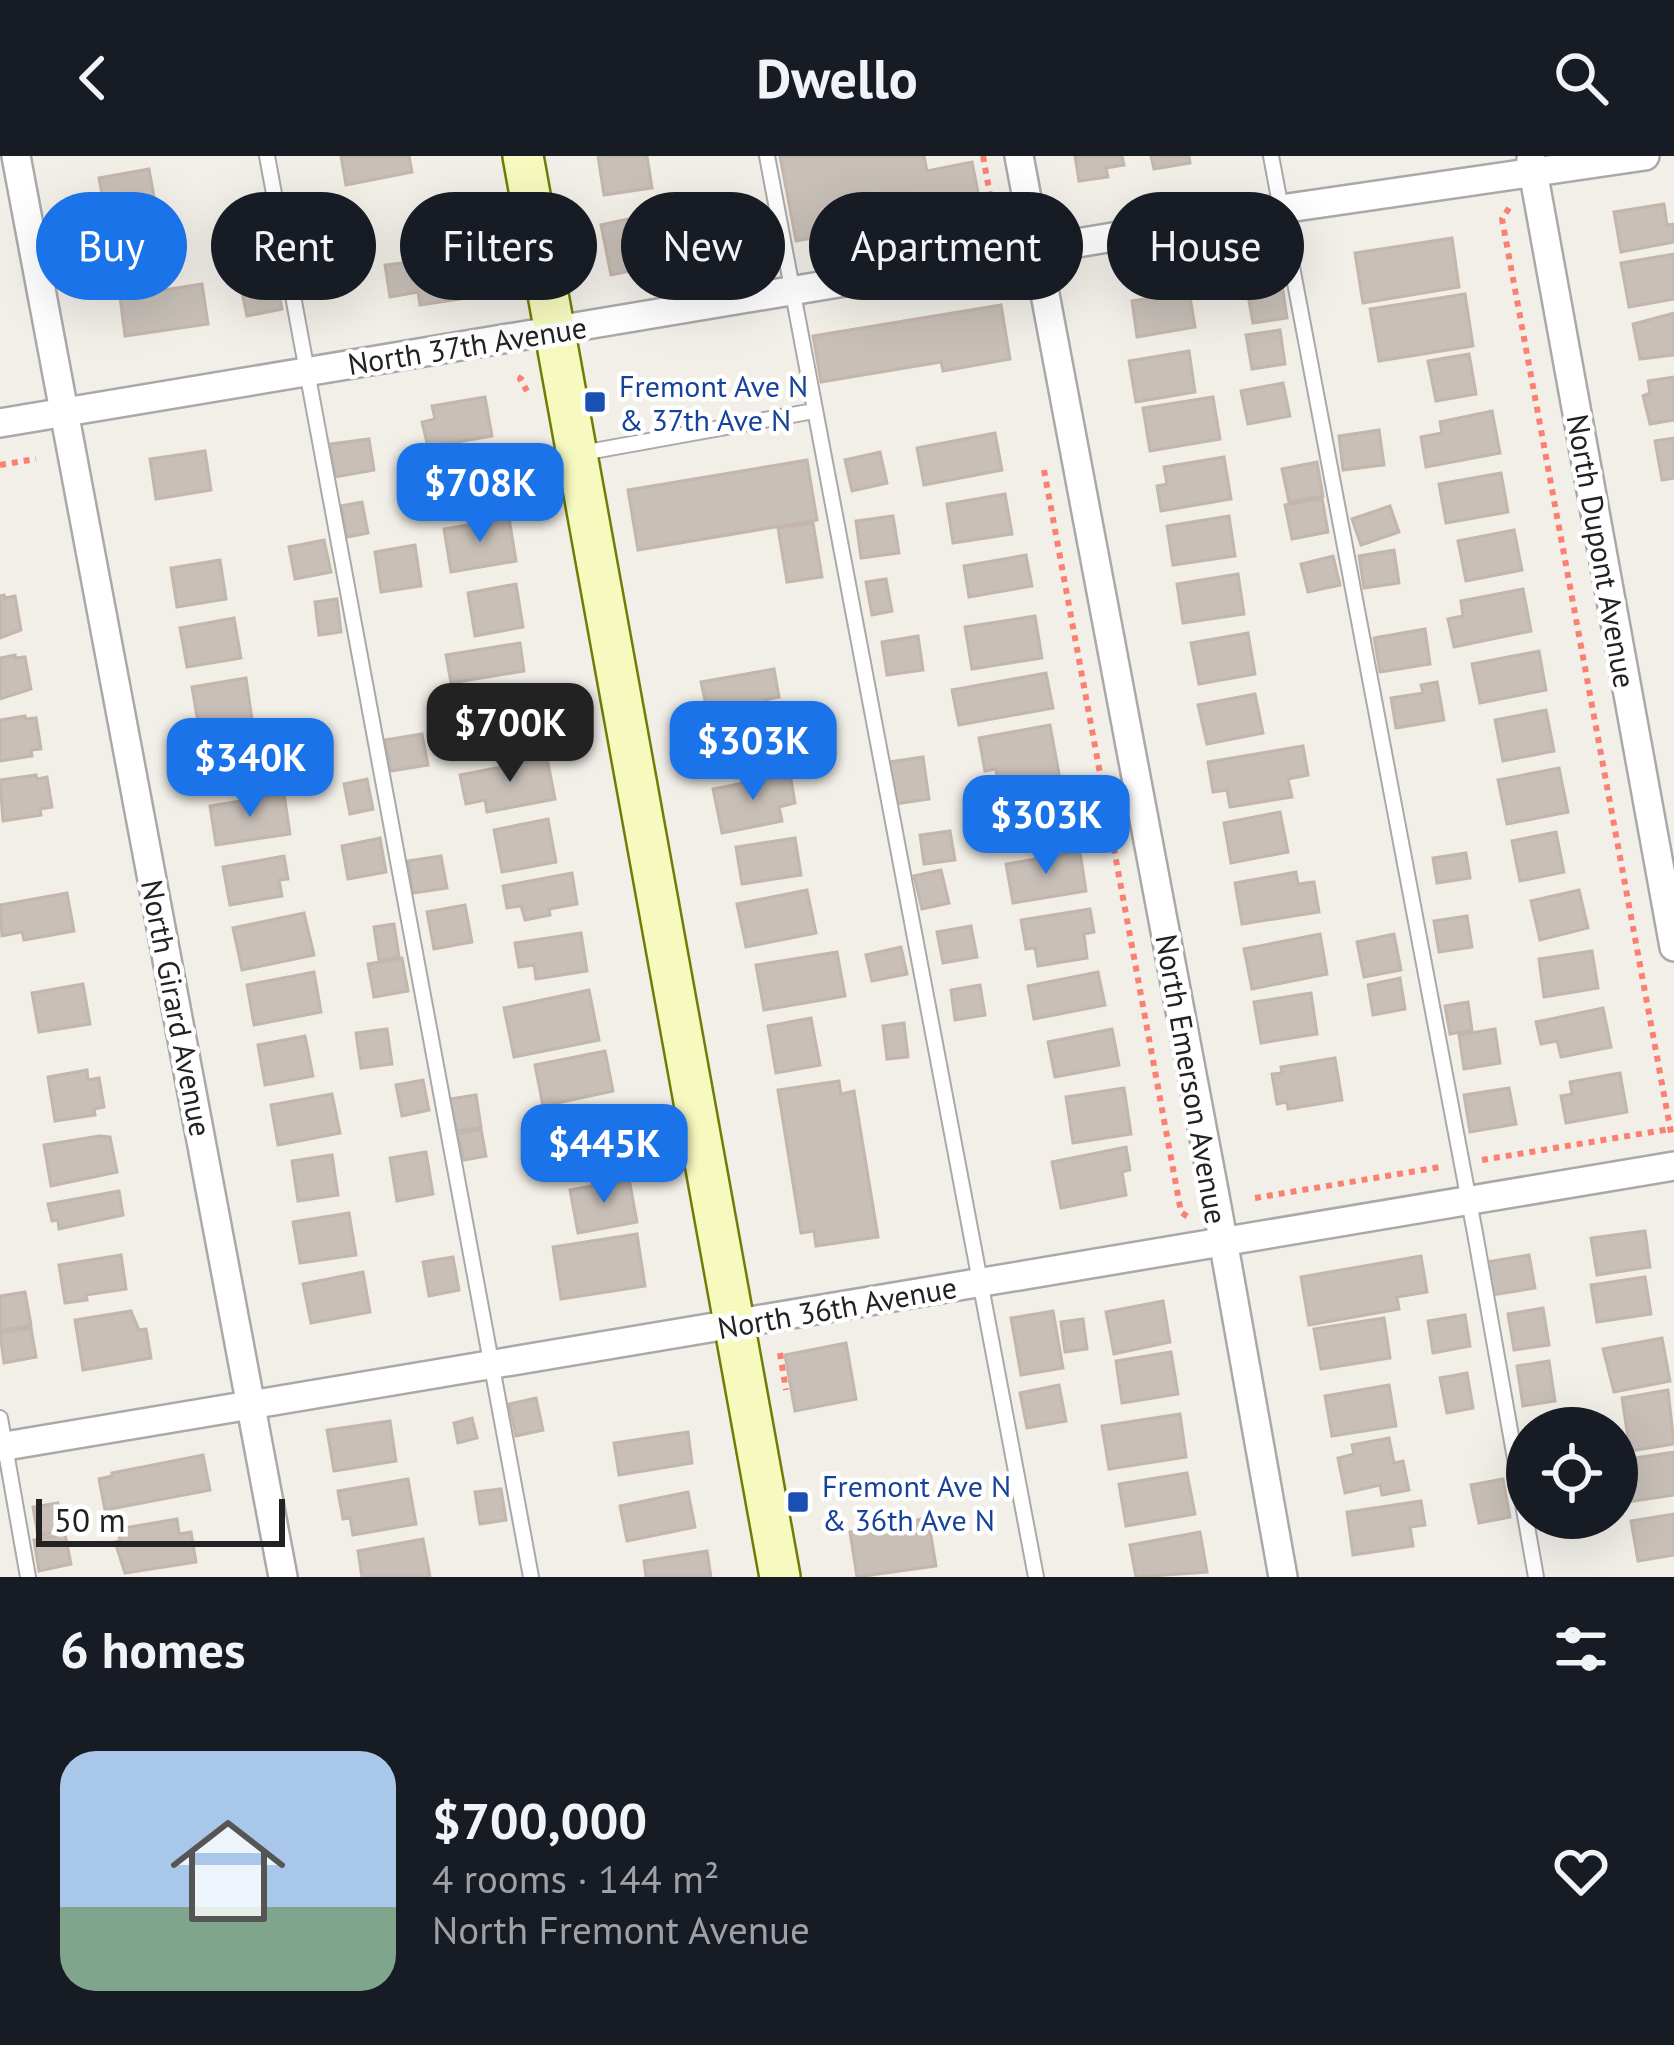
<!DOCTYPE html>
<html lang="en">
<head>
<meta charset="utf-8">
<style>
	:root { --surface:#171b24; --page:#20242c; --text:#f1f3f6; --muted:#9ea1a6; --accent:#1a73e8 }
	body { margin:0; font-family:"PT Sans",sans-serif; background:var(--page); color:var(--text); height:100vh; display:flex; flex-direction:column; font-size:45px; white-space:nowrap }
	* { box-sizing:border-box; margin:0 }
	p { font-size:39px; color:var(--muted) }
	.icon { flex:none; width:66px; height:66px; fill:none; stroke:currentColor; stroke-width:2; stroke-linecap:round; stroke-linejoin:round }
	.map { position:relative; height:1421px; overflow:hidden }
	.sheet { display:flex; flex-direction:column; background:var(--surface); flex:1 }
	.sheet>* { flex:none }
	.banner { position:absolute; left:36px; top:36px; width:1602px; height:108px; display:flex; gap:24px }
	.buttons { position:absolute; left:1506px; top:1251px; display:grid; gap:24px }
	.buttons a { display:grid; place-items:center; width:132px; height:132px; border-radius:50%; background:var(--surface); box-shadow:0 12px 48px #0002; font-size:60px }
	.scale { position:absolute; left:36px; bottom:30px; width:249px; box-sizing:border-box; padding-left:12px; border:6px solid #222; border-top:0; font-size:33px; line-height:42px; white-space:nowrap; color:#222; -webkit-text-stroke:9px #fff; paint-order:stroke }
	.price { position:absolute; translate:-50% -102px; padding:0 27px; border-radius:24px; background:var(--accent); color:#fff; font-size:39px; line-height:78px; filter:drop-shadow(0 3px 6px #0008) }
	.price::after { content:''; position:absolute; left:50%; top:72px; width:36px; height:27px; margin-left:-18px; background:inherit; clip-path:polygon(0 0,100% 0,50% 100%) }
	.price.current { background:#222; color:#fff }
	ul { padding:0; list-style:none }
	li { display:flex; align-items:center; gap:36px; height:300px; padding:0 60px }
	li span { display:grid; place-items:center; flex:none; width:336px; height:240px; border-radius:36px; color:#555 }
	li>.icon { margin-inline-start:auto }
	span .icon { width:144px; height:144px; fill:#fffc; stroke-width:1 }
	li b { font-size:51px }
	h2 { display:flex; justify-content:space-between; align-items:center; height:144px; padding:0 60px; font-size:51px }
	.tag { padding:0 42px; border-radius:54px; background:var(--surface); box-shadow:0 12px 48px #0002; font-size:42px; line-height:108px }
	.tag.current { background:var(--accent); color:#fff }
	header { display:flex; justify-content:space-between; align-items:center; height:156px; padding:0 60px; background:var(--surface); font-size:54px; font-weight:700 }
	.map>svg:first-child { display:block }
	.building { fill:#c7bfb8; stroke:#c4b6ab; stroke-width:3 }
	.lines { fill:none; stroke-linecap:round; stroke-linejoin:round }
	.lane-casing { stroke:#a9a9a9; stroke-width:18 }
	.street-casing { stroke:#a9a9a9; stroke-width:32 }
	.secondary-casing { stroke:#707d05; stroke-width:44 }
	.path { stroke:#fa8072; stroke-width:6; stroke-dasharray:6 6; stroke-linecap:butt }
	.lane { stroke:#fff; stroke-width:14 }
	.street { stroke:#fff; stroke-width:27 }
	.secondary { stroke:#f7fabf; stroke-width:39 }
	.transit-dot { fill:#1a4fb4; stroke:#fff; stroke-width:4.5 }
	.labels { text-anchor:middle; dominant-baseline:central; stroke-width:9; stroke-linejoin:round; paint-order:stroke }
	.street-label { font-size:30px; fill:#222; stroke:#fff }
	.transit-label { font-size:30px; fill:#164399; stroke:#fff; text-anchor:start }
</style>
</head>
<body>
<header><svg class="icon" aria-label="back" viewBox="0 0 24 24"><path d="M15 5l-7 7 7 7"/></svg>Dwello<svg class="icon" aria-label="search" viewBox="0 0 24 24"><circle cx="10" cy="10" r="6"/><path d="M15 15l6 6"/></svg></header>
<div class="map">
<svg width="1674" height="1421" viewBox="0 0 1674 1421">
	<rect width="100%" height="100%" fill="#f2efe9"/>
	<path class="building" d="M341,0H409L412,16L346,29Z
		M598,0H647L652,32L604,39Z
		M780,0H924L927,15L972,6L981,51L796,85Z
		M1075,0H1122L1124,9L1106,12L1108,21L1079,25Z
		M1151,0H1189L1190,7L1154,13Z
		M149,13L156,52L106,60L99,22Z
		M1664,48L1667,69L1674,68V86L1621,96L1614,56Z
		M647,59L653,88L671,84L676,105L611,119L601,69Z
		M165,74L171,114L115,122L110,81Z
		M268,81L272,111L242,115L238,86Z
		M1452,82L1459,131L1363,147L1355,97Z
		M484,84L493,138L420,149L418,136L390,141L385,109L410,106L408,96Z
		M1674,98V143L1629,151L1621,107Z
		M275,115L282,153L247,160L239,122Z
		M202,128L208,168L125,180L120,141Z
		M1282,128L1287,162L1253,167L1247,134Z
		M1189,135L1195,171L1137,181L1132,145Z
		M1465,138L1473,190L1379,205L1370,153Z
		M1001,149L1010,203L943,215L941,206L821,226L813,180Z
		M1674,157V199L1640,203L1633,168Z
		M1280,174L1285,208L1252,213L1246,179Z
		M1189,195L1195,236L1136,246L1129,205Z
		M1469,198L1476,238L1436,245L1428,205Z
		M1674,221V264L1650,268L1643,240L1650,237L1648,225Z
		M1283,227L1290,260L1248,268L1241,235Z
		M485,241L492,280L428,291L422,266L435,263L432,250Z
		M1213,241L1220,283L1150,295L1143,252Z
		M1492,255L1500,297L1426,311L1421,281L1442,277L1440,266Z
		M1379,274L1384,309L1343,314L1339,280Z
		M995,277L1002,314L924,329L917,292Z
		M1674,282V322L1662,324L1655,285Z
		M369,283L374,314L335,321L330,288Z
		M205,295L211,334L156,343L150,303Z
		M880,296L887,327L852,335L845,304Z
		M496,301L504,338L423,353L416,317Z
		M1224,301L1231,343L1161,355L1157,330L1167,328L1164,311Z
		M807,304L817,364L638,394L628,334Z
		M1317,306L1323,340L1289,346L1282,313Z
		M1501,317L1508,356L1446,367L1439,328Z
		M1005,338L1012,378L953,387L947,348Z
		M1322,342L1328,376L1292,383L1285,349Z
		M362,346L368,377L347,381L341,350Z
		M1390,350L1399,376L1361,389L1352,363Z
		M893,360L899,397L861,402L856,365Z
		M1229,360L1235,400L1173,409L1167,370Z
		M509,362L516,405L451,416L444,373Z
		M813,367L822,421L787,426L778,372Z
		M1514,374L1522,414L1466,425L1458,385Z
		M324,384L331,416L295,423L289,391Z
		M415,389L421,430L381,436L375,396Z
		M1394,394L1399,427L1364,432L1359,400Z
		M1026,399L1032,430L969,441L964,410Z
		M1333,400L1340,429L1308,436L1301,408Z
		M220,404L226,443L177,451L171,412Z
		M1238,418L1244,458L1183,467L1177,428Z
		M886,423L892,455L872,459L866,426Z
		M516,428L523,471L475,480L468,437Z
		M1523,433L1531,475L1454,491L1448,463L1463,460L1461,445Z
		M4,439L5,442L15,440L21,474L0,482V440Z
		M337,443L341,476L319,479L315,446Z
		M1035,460L1042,502L972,513L965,471Z
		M234,462L241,502L187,511L180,472Z
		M1425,473L1430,508L1380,516L1374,482Z
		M1248,477L1255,518L1199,528L1191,487Z
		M918,480L923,514L887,519L882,486Z
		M520,487L524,515L451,527L446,499Z
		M1539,495L1546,534L1480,547L1472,508Z
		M15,499V502L25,501L31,533L0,543V502Z
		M774,513L779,541L765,544L772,585L787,583L792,608L719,621L714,596L725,594L717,552L707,553L701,526Z
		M1046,517L1053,552L959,569L952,534Z
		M246,522L252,563L199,572L192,531Z
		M1437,526L1444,564L1396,572L1391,542L1423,537L1421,529Z
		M538,537L545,582L482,591L475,547Z
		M1255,538L1263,577L1207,588L1198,549Z
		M1546,554L1554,595L1503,605L1495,564Z
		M25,560L26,563L36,562L41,593L31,594L32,600L0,605V564Z
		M1050,569L1060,623L999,634L996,613L985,615L979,582Z
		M422,578L428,609L391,615L385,584Z
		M1303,590L1308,619L1288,623L1292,641L1230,651L1227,634L1213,636L1208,606Z
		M923,601L929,643L895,648L889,606Z
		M547,602L555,643L487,656L485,644L466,648L460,619Z
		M1559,612L1568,656L1507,668L1498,624Z
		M790,618L795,647L779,651L782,665L722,677L713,633Z
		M36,619L37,623L47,621L52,651L40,653L41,659L3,665L0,624Z
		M367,623L373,653L350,658L344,628Z
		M1061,636L1068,676L995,688L988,648Z
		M284,638L290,678L216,689L210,650Z
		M1280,656L1288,696L1231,707L1224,667Z
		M548,663L556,706L502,716L494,674Z
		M950,675L955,704L924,708L920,679Z
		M1556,676L1564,716L1520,725L1512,685Z
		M380,682L386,716L348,723L342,690Z
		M795,682L801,719L742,728L736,691Z
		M1080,696L1086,735L1013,747L1006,708Z
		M1466,697L1470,722L1437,727L1433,702Z
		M284,700L288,723L279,724L282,740L230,749L223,711Z
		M441,700L447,732L413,737L408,705Z
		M941,714L949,747L922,753L914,720Z
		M1296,716L1298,728L1314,726L1319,756L1242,768L1235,727Z
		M572,717L577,748L549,753L550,759L525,764L521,750L507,752L503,730Z
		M807,734L816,777L746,791L737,748Z
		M1579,734L1588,772L1540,784L1531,745Z
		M67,737L74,775L24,784L22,776L2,780L0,749Z
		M465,749L472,786L434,793L427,756Z
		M1090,753L1094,776L1084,778L1087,802L1038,810L1035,792L1026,793L1021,764Z
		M304,757L314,799L242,814L233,772Z
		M1467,760L1472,791L1439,796L1434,765Z
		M394,768L399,801L379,804L374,771Z
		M971,770L977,801L943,807L937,776Z
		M581,777L587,815L536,823L534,809L519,811L515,787Z
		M1320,778L1327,818L1252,833L1244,793Z
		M1394,778L1401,814L1364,821L1357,786Z
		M901,791L907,818L872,825L866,799Z
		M1592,795L1598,832L1544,841L1539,803Z
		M837,796L845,840L764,854L756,809Z
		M402,802L408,835L374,841L368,808Z
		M314,816L321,856L254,869L247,829Z
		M1098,816L1105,849L1034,863L1028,830Z
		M1400,822L1405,853L1373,859L1368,829Z
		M83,828L90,868L39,876L32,837Z
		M980,829L985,859L955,864L951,834Z
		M589,834L599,884L514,901L504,852Z
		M1311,837L1317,878L1261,887L1254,846Z
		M1468,846L1472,874L1450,878L1445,850Z
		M1603,852L1611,891L1561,901L1557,885L1541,888L1536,866Z
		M811,862L820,909L776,917L768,870Z
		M904,867L908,901L887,903L883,870Z
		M387,873L392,908L361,912L356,877Z
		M1112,873L1119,909L1055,921L1048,886Z
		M1495,873L1500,907L1464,913L1459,879Z
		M305,880L313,920L265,929L258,889Z
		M605,895L613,935L543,950L535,909Z
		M1335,902L1342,944L1288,953L1287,946L1277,948L1272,918L1282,917L1281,911Z
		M87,914L88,924L99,922L104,951L94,953L95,959L55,965L48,921Z
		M1620,917L1627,956L1566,967L1561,940L1572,938L1570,926Z
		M423,924L429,954L402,960L396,929Z
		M839,925L841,938L854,935L878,1081L816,1090L814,1075L801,1077L778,934Z
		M1124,932L1131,978L1073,987L1066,941Z
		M1509,932L1516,968L1470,976L1464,939Z
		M332,938L340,977L278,989L271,949Z
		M476,939L481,971L456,975L450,943Z
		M617,956L620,978L610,980L613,999L567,1007L560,967Z
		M481,973L486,1000L464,1004L458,978Z
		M99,980L110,981L117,1016L51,1030L44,989Z
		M1126,991L1130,1014L1122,1016L1126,1039L1061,1052L1052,1006Z
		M426,996L433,1038L397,1045L390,1002Z
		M332,999L338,1039L298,1045L292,1005Z
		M629,1023L637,1066L578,1077L570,1034Z
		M119,1035L123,1059L59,1073L58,1064L52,1065L48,1048Z
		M349,1057L356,1099L300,1107L293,1066Z
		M1645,1075L1650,1111L1597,1119L1591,1082Z
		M637,1078L645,1130L561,1143L553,1091Z
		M121,1099L126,1133L86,1139L87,1144L65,1147L59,1109Z
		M1529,1099L1535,1132L1492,1139L1487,1106Z
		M1421,1100L1427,1136L1397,1141L1399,1153L1309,1169L1301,1121Z
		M453,1101L459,1134L429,1140L423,1106Z
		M363,1116L370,1156L311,1167L303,1128Z
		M1645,1121L1651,1158L1597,1166L1591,1129Z
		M25,1136L31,1169L0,1175V1140Z
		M1163,1145L1170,1186L1114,1198L1106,1156Z
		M1543,1152L1549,1189L1514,1194L1508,1158Z
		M131,1155L139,1174L146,1173L151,1202L83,1214L75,1164Z
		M1053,1155L1063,1212L1021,1219L1011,1162Z
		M1465,1159L1470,1190L1433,1197L1428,1165Z
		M1384,1162L1390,1202L1321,1213L1314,1173Z
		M1083,1163L1087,1193L1065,1196L1061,1166Z
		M31,1172L36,1201L4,1207L0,1177Z
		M1662,1182L1670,1225L1614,1236L1603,1193Z
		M846,1187L856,1243L795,1255L785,1199Z
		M1171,1196L1178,1238L1122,1247L1116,1205Z
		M1549,1205L1555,1245L1523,1250L1517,1210Z
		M1467,1217L1473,1252L1447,1257L1440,1222Z
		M1059,1229L1066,1265L1027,1272L1020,1237Z
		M1389,1229L1396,1270L1332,1280L1325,1240Z
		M1668,1234L1674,1288L1630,1295L1622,1242Z
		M536,1242L543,1274L516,1280L509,1248Z
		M1180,1258L1186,1301L1109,1313L1102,1270Z
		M472,1262L477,1282L458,1287L454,1267Z
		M390,1265L396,1305L334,1315L327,1274Z
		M688,1276L692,1307L619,1319L614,1287Z
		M1389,1282L1394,1307L1403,1305L1409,1334L1382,1339L1380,1329L1345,1337L1338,1302L1354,1298L1352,1289Z
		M1674,1296V1339L1627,1346L1621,1304Z
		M203,1299L210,1334L105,1354L99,1323L112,1320V1317Z
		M1187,1317L1195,1358L1126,1370L1119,1328Z
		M408,1323L416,1368L353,1379L350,1362L343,1363L338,1335Z
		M1503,1323L1510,1361L1479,1367L1471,1329Z
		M501,1333L506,1364L480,1368L475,1336Z
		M688,1336L695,1371L627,1385L620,1350Z
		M1421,1345L1425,1369L1410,1371L1413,1390L1353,1399L1347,1356Z
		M58,1347L63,1375L38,1380L33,1351Z
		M1674,1358V1399L1638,1405L1631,1365Z
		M928,1362L936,1410L857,1421L850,1376Z
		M177,1363L179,1378L191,1376L196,1406L125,1417L115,1386L120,1385L118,1373Z
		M1200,1376L1207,1416L1136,1421L1130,1389Z
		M65,1378L71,1408L39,1415L34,1384Z
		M423,1383L430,1421H362L358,1395Z
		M707,1395L711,1421H646L644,1405Z"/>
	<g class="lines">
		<g class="lane-casing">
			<path id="lane" d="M267,0L531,1421
				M767,0L1036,1421
				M1271,0L1475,1077L1536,1421
				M582,297L814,255
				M0,1262L28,1421"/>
		</g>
		<g class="street-casing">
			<path id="street" d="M16,0L283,1421
				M1019,0L1218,1056L1283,1421
				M1531,4L1674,791
				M0,267L1281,53L1645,0
				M0,1291L1674,1010"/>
		</g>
		<g class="secondary-casing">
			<path id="secondary" d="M523,0L780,1421"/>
		</g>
		<path class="path" d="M983,0L995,67L999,69
			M1509,52L1502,63L1672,982
			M522,220L520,223L527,235
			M0,309L36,303
			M1044,314L1181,1056L1189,1062
			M1482,1004L1670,973
			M1255,1042L1440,1011
			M780,1197L786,1234"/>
		<use href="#lane" class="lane"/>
		<use href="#street" class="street"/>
		<use href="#secondary" class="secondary"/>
	</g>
	<g class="transit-dot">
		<rect x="583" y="234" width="24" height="24" rx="6"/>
		<rect x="786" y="1334" width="24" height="24" rx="6"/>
	</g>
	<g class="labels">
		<g class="street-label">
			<text transform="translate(467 189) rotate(-9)">North 37th Avenue</text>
			<text transform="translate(1602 395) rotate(80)">North Dupont Avenue</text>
			<text transform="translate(177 852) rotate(79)">North Girard Avenue</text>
			<text transform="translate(1192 923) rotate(80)">North Emerson Avenue</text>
			<text transform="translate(837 1151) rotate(-10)">North 36th Avenue</text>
		</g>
		<g class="transit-label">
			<text x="619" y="229">Fremont Ave N<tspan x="619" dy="34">&amp; 37th Ave N</tspan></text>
			<text x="822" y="1329">Fremont Ave N<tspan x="822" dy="34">&amp; 36th Ave N</tspan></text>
		</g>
	</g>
</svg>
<div class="buttons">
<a><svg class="icon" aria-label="locate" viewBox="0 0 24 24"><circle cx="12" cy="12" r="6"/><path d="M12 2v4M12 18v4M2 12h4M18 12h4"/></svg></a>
</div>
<div class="scale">50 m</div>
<b class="price" style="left:480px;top:389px">$708K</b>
<b class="price current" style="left:510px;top:629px">$700K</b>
<b class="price" style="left:753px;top:647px">$303K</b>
<b class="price" style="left:250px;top:664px">$340K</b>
<b class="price" style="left:1046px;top:721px">$303K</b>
<b class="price" style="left:604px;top:1050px">$445K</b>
<div class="banner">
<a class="tag current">Buy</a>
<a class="tag">Rent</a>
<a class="tag">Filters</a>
<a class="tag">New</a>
<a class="tag">Apartment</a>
<a class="tag">House</a>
</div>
</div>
<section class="sheet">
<h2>6 homes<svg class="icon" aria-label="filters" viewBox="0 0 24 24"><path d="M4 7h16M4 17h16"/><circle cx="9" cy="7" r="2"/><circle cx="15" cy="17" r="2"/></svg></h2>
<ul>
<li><span style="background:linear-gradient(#a9c7e8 65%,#7fa58c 0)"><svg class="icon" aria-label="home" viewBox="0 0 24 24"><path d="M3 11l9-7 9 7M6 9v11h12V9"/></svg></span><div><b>$700,000</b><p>4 rooms · 144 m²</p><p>North Fremont Avenue</p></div><svg class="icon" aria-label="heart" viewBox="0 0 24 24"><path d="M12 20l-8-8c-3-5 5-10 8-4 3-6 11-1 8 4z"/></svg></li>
</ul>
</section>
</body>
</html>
